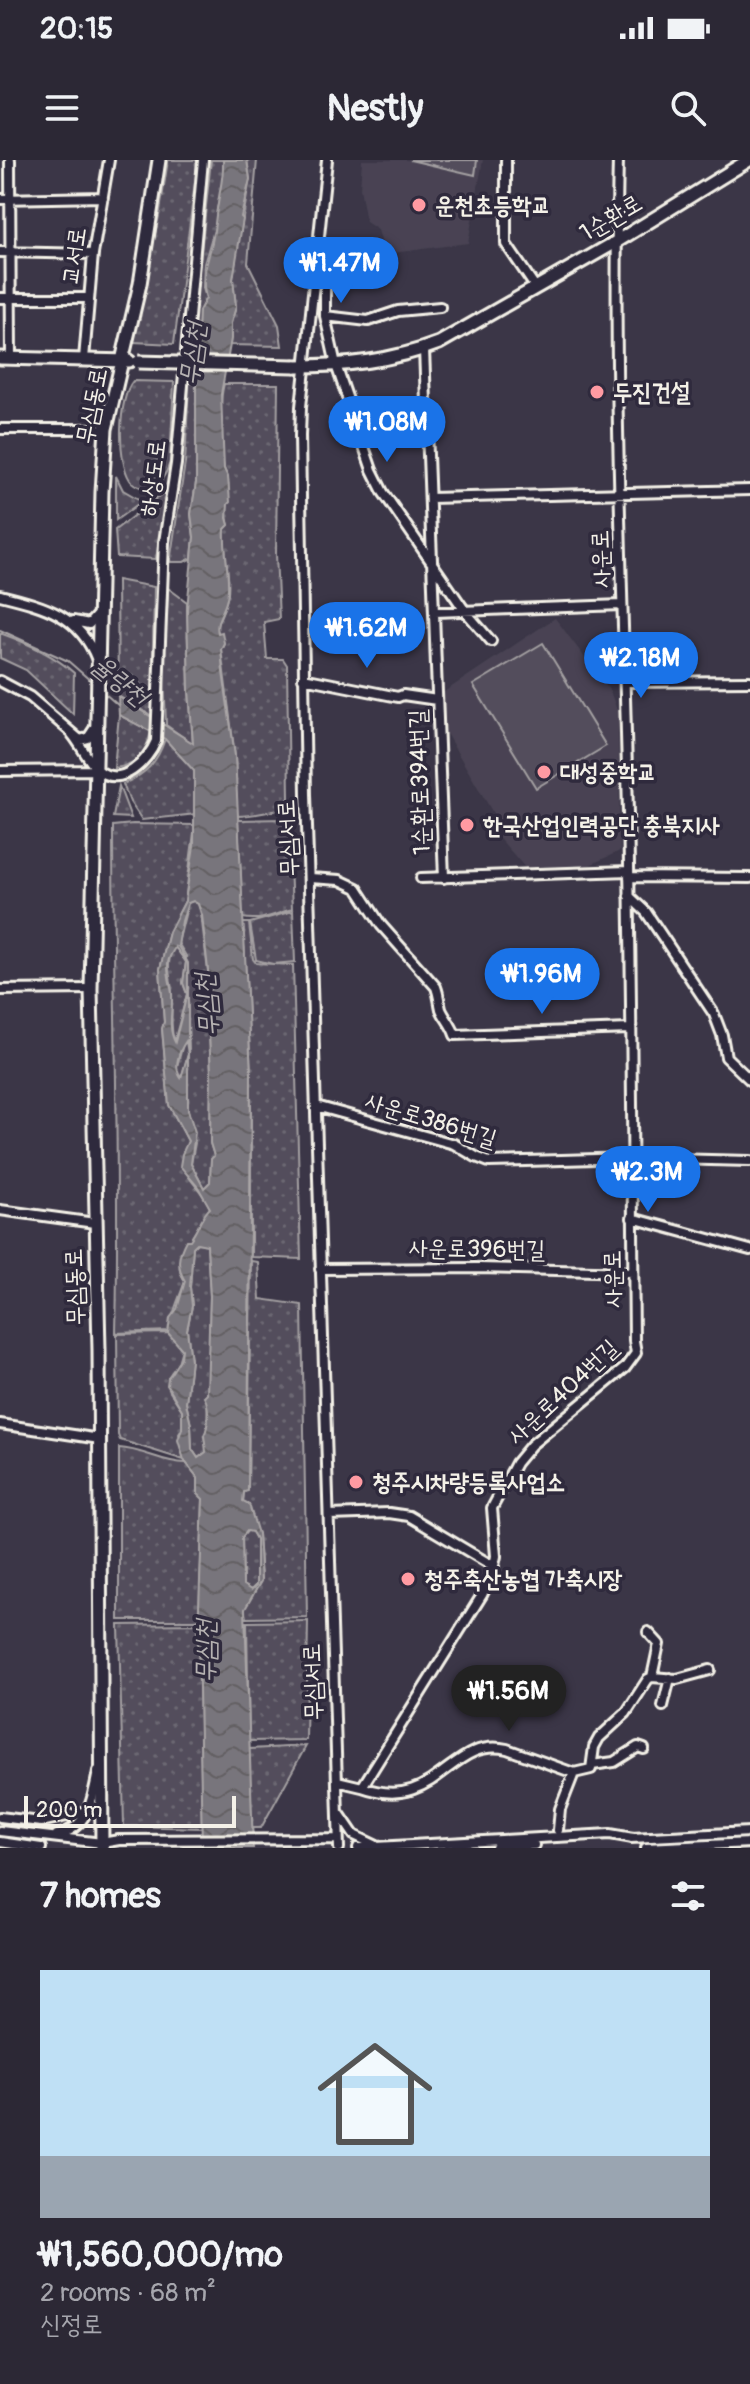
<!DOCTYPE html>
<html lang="en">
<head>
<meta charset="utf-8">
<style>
	:root { --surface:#2c2835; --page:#34303d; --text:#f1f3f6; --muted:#a6a6ad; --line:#484450; --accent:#1a73e8 }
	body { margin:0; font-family:Pangolin,"Poor Story",sans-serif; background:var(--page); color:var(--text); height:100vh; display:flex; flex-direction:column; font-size:30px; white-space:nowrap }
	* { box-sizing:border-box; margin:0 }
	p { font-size:26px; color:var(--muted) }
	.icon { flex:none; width:44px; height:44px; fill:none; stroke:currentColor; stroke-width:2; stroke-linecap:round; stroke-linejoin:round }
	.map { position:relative; height:1688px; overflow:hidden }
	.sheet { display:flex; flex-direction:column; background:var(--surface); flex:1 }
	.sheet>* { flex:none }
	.scale { position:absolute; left:24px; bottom:20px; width:212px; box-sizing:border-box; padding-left:8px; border:4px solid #f4f1e8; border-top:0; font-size:22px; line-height:28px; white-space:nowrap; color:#f4f1e8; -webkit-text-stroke:6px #2f2a3d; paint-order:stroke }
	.price { position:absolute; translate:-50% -68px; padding:0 18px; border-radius:28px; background:var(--accent); color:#fff; font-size:26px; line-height:52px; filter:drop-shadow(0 2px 4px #0008) }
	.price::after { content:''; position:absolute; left:50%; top:48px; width:24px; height:18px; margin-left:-12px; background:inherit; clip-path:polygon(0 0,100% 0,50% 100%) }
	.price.on { background:#222; color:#fff }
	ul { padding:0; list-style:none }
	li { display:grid; align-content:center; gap:16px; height:424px; padding:0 40px }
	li+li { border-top:2px solid var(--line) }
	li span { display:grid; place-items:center; height:248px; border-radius:0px; color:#555 }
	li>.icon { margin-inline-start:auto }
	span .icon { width:144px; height:144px; fill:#fffc; stroke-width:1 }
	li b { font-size:34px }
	h2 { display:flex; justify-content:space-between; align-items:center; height:96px; padding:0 40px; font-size:34px }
	.status { display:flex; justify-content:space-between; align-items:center; height:56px; padding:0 40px; background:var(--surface); direction:ltr }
	.status svg { height:22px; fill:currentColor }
	header { display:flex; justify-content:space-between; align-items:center; height:104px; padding:0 40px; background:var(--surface); font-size:36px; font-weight:800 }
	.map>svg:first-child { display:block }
	.built { fill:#484352 }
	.grass { fill:url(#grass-dots); stroke:#a4a0a2; stroke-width:2 }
	.garden { fill:#534e5c; stroke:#a4a0a2; stroke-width:2 }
	.water { fill:url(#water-waves); stroke:#aaa6a7; stroke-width:2; fill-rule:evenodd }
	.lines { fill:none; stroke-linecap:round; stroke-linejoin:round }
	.stream { stroke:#aaa6a7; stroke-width:2 }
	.minor-casing { stroke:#f4f1e8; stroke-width:14 }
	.major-casing { stroke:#f4f1e8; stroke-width:17 }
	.minor { stroke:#2f2a3d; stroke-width:8 }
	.major { stroke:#2f2a3d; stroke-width:11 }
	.major-bridge-casing { stroke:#f4f1e8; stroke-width:17; stroke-linecap:butt }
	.major-bridge { stroke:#2f2a3d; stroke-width:11 }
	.poi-dot { fill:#ff9aa2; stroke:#2f2a3d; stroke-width:3 }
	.labels { text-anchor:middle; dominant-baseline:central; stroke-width:7; stroke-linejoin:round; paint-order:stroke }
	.poi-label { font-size:24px; font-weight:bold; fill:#f4f1e8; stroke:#2f2a3d; text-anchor:start }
	.street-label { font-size:24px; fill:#f4f1e8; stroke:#2f2a3d }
	.water-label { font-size:26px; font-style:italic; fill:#b6b2b2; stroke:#2f2a3d }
</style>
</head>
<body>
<div class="status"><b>20:15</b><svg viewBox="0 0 49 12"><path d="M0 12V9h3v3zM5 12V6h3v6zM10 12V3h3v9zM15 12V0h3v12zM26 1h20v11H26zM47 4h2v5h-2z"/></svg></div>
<header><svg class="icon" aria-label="menu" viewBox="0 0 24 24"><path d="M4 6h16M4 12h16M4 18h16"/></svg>Nestly<svg class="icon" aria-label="search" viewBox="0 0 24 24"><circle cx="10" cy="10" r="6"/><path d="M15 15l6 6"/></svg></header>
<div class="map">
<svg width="750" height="1688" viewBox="0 0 750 1688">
	<defs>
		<pattern id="grass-dots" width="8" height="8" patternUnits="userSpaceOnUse" patternTransform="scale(2)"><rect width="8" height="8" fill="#534e5c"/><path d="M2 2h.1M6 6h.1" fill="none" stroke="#6c6873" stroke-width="1.8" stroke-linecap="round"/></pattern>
		<pattern id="water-waves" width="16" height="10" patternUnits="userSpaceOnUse" patternTransform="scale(2)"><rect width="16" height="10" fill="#78747b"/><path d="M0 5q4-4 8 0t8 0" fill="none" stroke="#636063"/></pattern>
	</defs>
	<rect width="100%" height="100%" fill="#3b3647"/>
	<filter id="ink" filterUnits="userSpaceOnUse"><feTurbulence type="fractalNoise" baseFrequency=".0125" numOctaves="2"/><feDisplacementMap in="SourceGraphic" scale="16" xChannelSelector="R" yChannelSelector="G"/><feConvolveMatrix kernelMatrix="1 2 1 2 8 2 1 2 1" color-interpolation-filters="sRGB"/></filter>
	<g filter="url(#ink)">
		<path class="built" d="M362,0H483L468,83L385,94L378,70L366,62L360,28Z
			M555,458L610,531L618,553L620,691L579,710L528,711L488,665L493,653L444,570V532Z"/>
		<path class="grass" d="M168,0H198L174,184L134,182L133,177L160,51Z
			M211,0H223L224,19L217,49L216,63L204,104L203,128L206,138L199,151L198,184H191Z
			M247,0H257L248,103L279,165L282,186L230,185L231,163L236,147L233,119L237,90L250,19Z
			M133,221L174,222L170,302C166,315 161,324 146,329C140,327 134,326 130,320C117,301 118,238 133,221Z
			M189,223H196V323L191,354L194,377L192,398L184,402H170L185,303Z
			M224,224H278L276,394L279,459L264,462L267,499H283L287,505L289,638L279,650C265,652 252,656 237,656L235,596L221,489L224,483L216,468C219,459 223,451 226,442C233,422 222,390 225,369L229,365C224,350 230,335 228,320C227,309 227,319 224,308C220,291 219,240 224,224Z
			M116,316L123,330L142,341L116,360Z
			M167,330L156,399L117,397L115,370Z
			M117,420L154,427L152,556L118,536Z
			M168,428L187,442L189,530L193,584L166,565L164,515Z
			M0,473C25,482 53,494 74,513L73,554L26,510L0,498Z
			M119,555L151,571C147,592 136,606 114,608Z
			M165,579L194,610L196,654L142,660L130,642L123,624C146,614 157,603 165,579Z
			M119,626L131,658L113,657Z
			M284,659L288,663L292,749C275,754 261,762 243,758L238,660Z
			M133,664L195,665L185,741L169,772L160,809L164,862L162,869L169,945L188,981C174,1018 197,1018 210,1048L192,1077L180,1112L185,1121C180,1137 170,1156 170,1171L116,1173C120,1004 113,835 113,666Z
			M193,741L198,744L201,754L210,828L207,835L211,912L210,983L214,996L211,1000L210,1022L204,1028L191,1004L195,983L188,950V895L181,919L176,910L183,884L187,880L189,890L186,796L178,783L188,743Z
			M293,751L295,802L273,804L256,800L250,763Z
			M243,763H249L253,799L256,803L293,805L301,1099L251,1097V914Z
			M173,787L177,789L186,802L183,823L187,834L174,882C170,866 172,853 172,838C173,817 164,811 173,787Z
			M197,1083L207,1084L210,1136L207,1270L204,1276L207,1292L198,1298L192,1289L191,1265L186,1243L191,1200L187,1170L192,1146L190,1127L193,1087Z
			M251,1101L258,1102L260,1139L302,1145L307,1457L246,1458L244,1449L261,1421L258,1374L243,1342L244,1332L248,1330Z
			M168,1173L182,1189L177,1206L168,1217L170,1232L182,1250V1269L179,1274L184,1300L120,1280L118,1275L117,1174Z
			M119,1288C143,1289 162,1303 186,1303L198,1318L203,1339L199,1460H119Z
			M247,1371H252L256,1379V1425L251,1430L243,1426L242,1377Z
			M308,1461L306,1580L249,1581L247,1462Z
			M198,1464L202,1668L124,1666L119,1465Z
			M306,1586L261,1668H252L249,1589Z"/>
		<path class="garden" d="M410,0H477L475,15Z
			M543,483L606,586L536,628L473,525Z"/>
		<path class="water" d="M223,0H247L250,19L241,57L243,59L233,119L236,147L231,163V179L221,234L224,309L228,317L230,342L228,344L227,358L229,365L225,369C223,389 232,424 226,442C223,453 215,461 218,473L222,472L224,483L221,489L223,512L235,596L251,914L248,1331L244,1332L243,1341L249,1344L258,1374L261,1421L245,1449L253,1688H202L198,1475L203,1339L198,1334V1318L184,1300L178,1280L182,1269V1250L167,1225L168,1218L181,1198L182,1189L168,1173L170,1158L177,1149L185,1121C176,1106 178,1095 186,1080H190C198,1070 201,1056 210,1048L198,1027L180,1006L182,994L188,981L169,945L162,869L164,862L160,809L169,772L185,741L194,686V611L165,579L119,555L118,536L193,583L189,530L187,449L194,377L191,354L196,323V223L199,151L206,138C200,116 208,103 212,82C215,69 215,57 218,44C220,28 224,16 223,0ZM193,741L198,744L202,755L210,828L207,835L211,912L210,983L214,996L211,999L210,1022L204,1028L191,1004L195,972L188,950V803L178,786L182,761L188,743ZM175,787L186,802L183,823L187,834L175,882C167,866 173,851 172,834C171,824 167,814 168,803C169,796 173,792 175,787ZM186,881L188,894L181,918C173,907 179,891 186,881ZM197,1083L207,1085L210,1136L207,1234L204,1237C210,1246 209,1266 204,1275L206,1292L198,1298L192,1289L191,1265L186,1243L191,1200L187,1170L192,1146L190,1127L193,1087ZM247,1371L252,1372L256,1379V1425L251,1430L243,1425L242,1377Z"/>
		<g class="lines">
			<path class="stream" d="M0,470L68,501L92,522
				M103,532L119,546"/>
			<g class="minor-casing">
				<path id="minor" d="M10,0L11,198
					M327,0L301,247L300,276L306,634L339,1688
					M506,0V84L536,128
					M0,39L103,37
					M0,92L93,94
					M314,119L325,121V156L336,205L372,310L383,332L465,451L491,481
					M0,138H88
					M325,156L368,161L398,151L440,147
					M424,189L444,718
					M84,199L93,94L109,0
					M0,269H106
					M430,338L750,330
					M0,435C44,446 79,454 97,500
					M435,452L622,445
					M74,461L89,464L99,453
					M303,518L398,537L403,535L437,540
					M0,521L30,537L80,580L88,578L96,566
					M625,522L750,521
					M72,574C80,583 90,604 98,610C121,629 148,601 156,581L164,382L176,304L203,0
					M0,611L97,610
					M629,717L750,718
					M310,718L340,720L357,728L381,765L436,827C439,835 439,841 441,849C444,857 452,865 455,875L630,869
					M421,718L629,711
					M629,736L646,752L714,854L722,875L726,897L750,920
					M0,830L91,829
					M316,946L454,984L476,997L489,1002L632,998L750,1001
					M0,1050L95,1063
					M632,1058L750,1090
					M320,1109L479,1108L633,1112
					M0,1264L100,1279
					M329,1355L389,1353L409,1356L493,1406
					M648,1472L659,1484L652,1517
					M663,1546L670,1518
					M592,1605L614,1602L638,1587L644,1589
					M574,1613L591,1609L594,1587L599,1578L626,1553L648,1519L652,1517L677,1519L710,1510
					M337,1621L362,1627L482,1435L492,1415L496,1396L492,1348L516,1303L531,1285L625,1208L636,1193L634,1181C632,991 632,801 627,612C622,408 613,204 618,0
					M362,1627C438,1654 449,1576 507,1589L574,1613L560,1649L558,1670
					M339,1653L354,1675L375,1685
					M0,1657L41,1662L88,1651
					M0,1671L102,1683L119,1680L338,1679
					M57,1675C88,1669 93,1638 98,1611
					M631,1678L750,1672
					M0,1682L41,1688
					M358,1688L610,1674L633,1678
					M496,1688L534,1685
					M646,1688L750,1683"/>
			</g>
			<g class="major-casing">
				<path id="major" d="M0,198L129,201
					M295,206C345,206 392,201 439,183L616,82L749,0
					M102,1688L99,1190L91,829L102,332L106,269L140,124L159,0"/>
			</g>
			<use href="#minor" class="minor"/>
			<use href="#major" class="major"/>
			<g class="major-bridge-casing">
				<path id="major-bridge" d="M138,202L295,206"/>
			</g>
			<use href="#major-bridge" class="major-bridge"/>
		</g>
	</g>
	<g class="poi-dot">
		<circle cx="419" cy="45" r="8"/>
		<circle cx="597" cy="232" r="8"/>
		<circle cx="544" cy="612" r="8"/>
		<circle cx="467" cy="665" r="8"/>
		<circle cx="356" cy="1322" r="8"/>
		<circle cx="408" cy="1419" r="8"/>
	</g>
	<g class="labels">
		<g class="poi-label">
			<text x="435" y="45">운천초등학교</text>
			<text x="613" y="232">두진건설</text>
			<text x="560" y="612">대성중학교</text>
			<text x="483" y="665">한국산업인력공단 충북지사</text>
			<text x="372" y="1322">청주시차량등록사업소</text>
			<text x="424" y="1419">청주축산농협 가축시장</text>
		</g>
		<g class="street-label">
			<text transform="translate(611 58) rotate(-31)">1순환로</text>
			<text transform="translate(74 96) rotate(-82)">교서로</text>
			<text transform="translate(92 246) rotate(-79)">무심동로</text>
			<text transform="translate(153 318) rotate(-83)">하상도로</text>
			<text transform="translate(601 399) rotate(-92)">사운로</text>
			<text transform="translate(420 622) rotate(-92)">1순환로394번길</text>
			<text transform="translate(288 678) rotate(-93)">무심서로</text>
			<text transform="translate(431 960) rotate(17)">사운로386번길</text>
			<text transform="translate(477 1089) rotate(1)">사운로396번길</text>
			<text transform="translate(613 1119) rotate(-91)">사운로</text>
			<text transform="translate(75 1127) rotate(-92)">무심동로</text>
			<text transform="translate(563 1232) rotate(-43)">사운로404번길</text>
			<text transform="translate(313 1522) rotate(-92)">무심서로</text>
		</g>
		<g class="water-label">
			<text transform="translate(193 194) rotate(-83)">무심천</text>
			<text transform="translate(120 521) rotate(39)">율량천</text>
			<text transform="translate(207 845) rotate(-95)">무심천</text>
			<text transform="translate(206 1491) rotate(-90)">무심천</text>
		</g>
	</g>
</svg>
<div class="scale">200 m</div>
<b class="price" style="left:341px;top:145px">₩1.47M</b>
<b class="price" style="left:387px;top:304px">₩1.08M</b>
<b class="price" style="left:367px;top:510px">₩1.62M</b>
<b class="price" style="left:641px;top:540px">₩2.18M</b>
<b class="price" style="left:542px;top:856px">₩1.96M</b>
<b class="price" style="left:648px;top:1054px">₩2.3M</b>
<b class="price on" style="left:509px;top:1573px">₩1.56M</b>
</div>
<section class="sheet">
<h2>7 homes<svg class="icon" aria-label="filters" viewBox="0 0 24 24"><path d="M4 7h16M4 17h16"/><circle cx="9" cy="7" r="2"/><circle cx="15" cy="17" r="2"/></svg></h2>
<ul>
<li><span style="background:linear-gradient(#bfe0f5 75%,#9aa5b1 0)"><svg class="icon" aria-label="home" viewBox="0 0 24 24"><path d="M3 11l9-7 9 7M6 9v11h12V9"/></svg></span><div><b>₩1,560,000/mo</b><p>2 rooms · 68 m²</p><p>신정로</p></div></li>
</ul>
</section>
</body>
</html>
